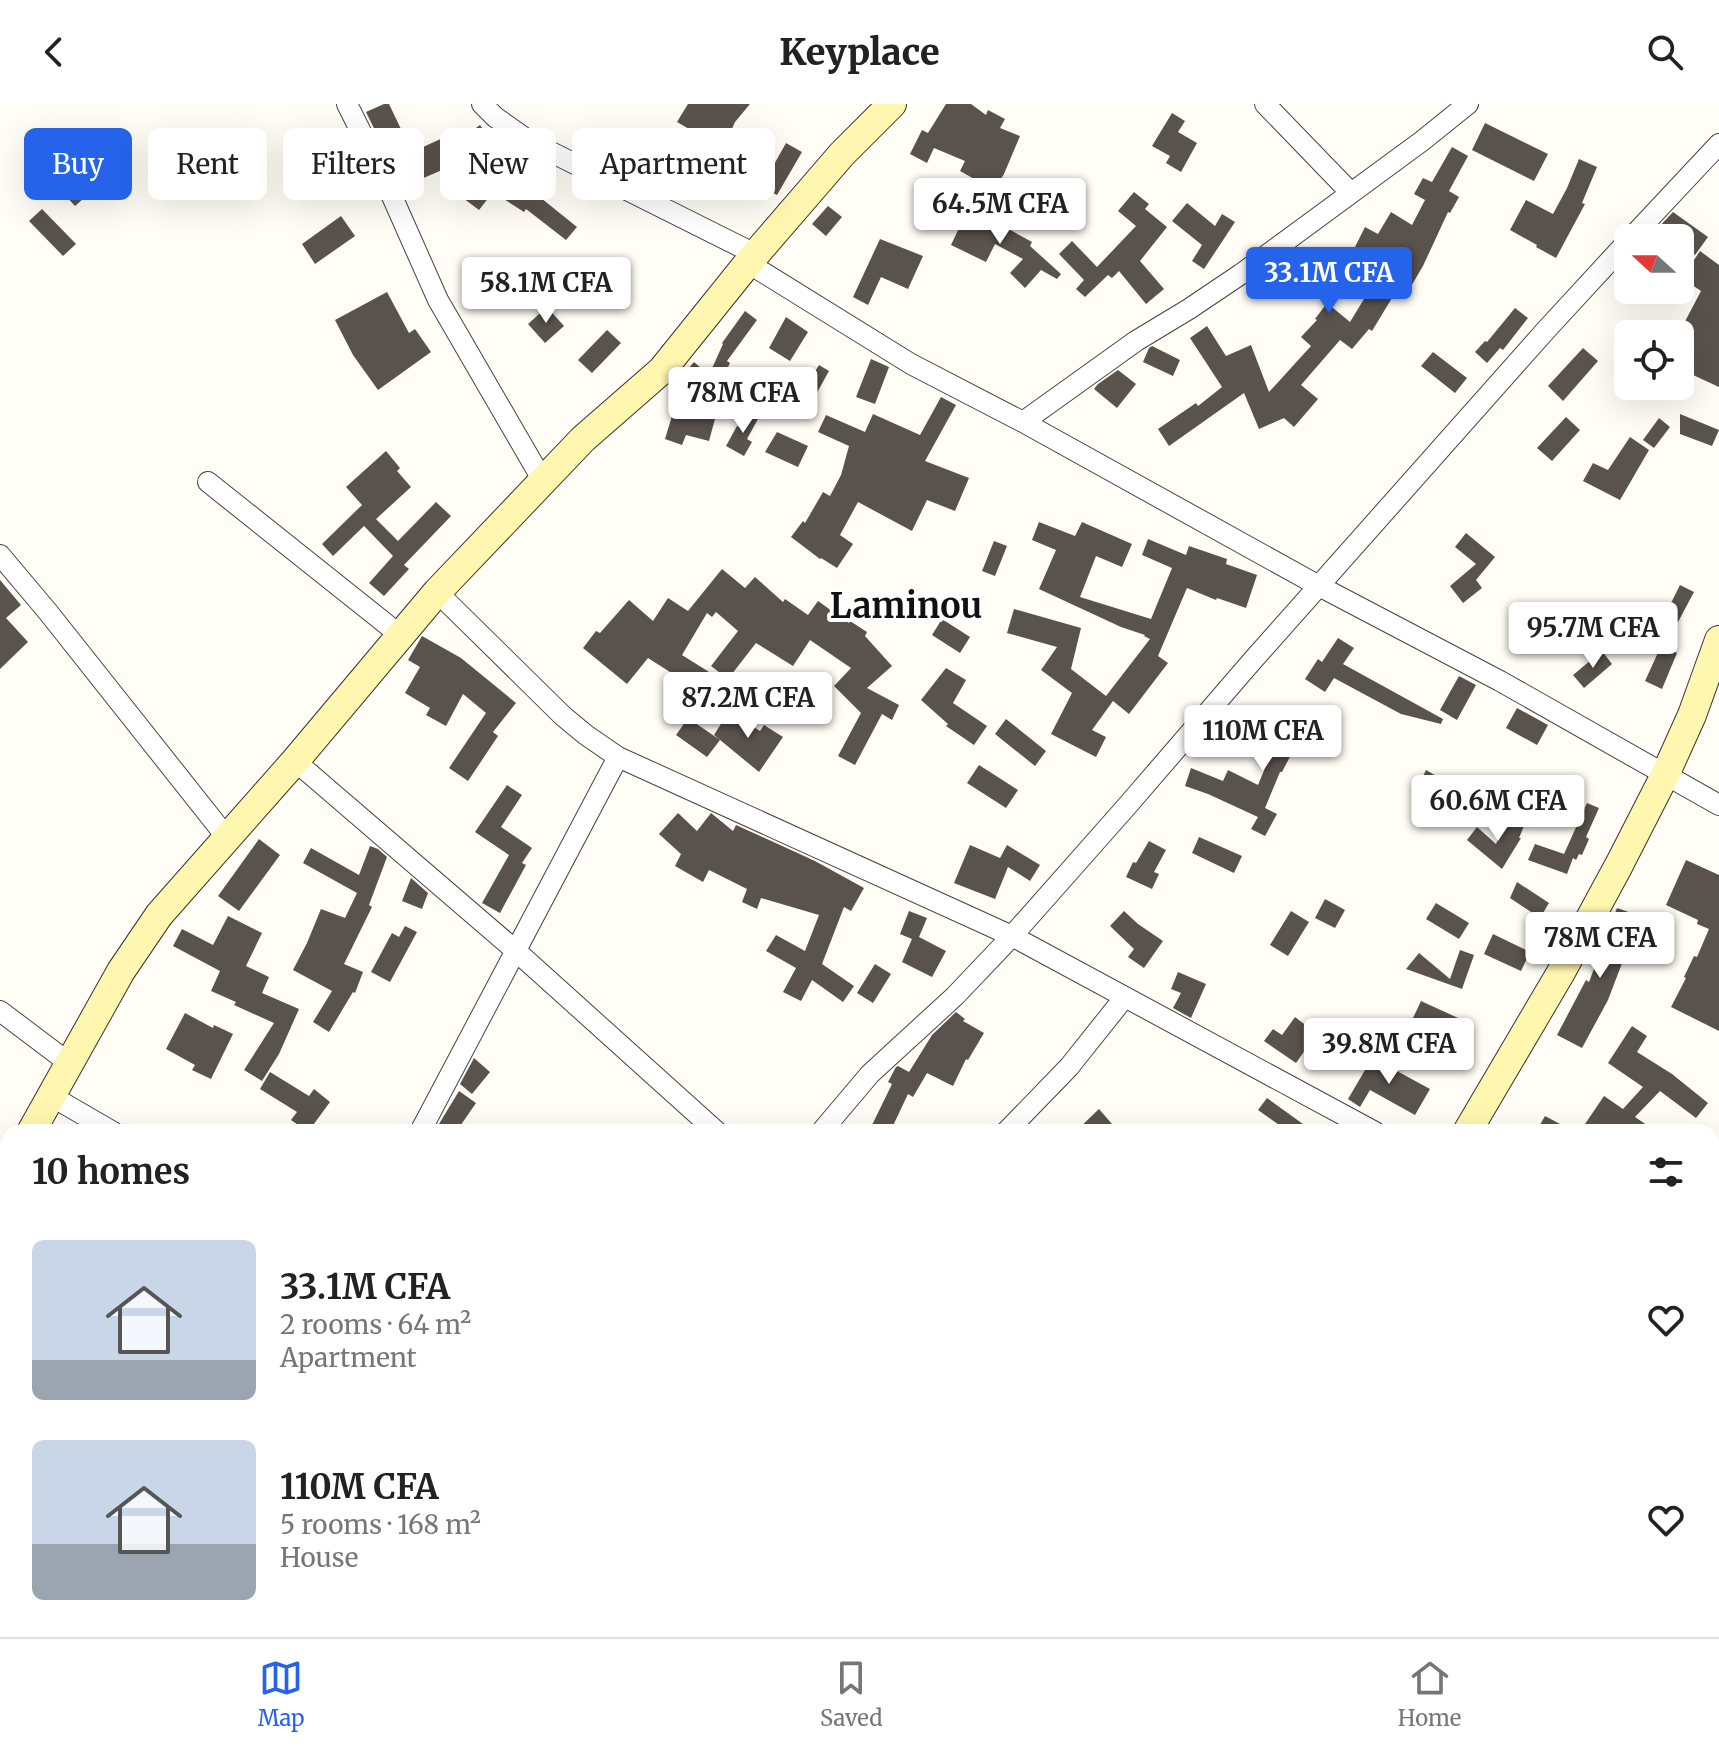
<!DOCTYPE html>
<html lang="en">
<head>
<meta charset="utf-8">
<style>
	:root { --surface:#fff; --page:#f6f6f6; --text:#222; --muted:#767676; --line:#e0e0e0; --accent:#2563eb }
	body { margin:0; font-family:Merriweather,serif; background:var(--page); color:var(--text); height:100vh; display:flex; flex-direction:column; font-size:30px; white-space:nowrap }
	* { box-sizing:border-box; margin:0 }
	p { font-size:26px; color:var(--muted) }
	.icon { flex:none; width:44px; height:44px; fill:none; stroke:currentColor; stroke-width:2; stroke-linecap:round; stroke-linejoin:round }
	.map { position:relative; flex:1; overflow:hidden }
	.drawer { position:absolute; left:0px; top:1020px; width:1720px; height:514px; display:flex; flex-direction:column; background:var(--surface); border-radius:24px 24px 0 0; box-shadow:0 8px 32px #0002 }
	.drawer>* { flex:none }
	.top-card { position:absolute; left:24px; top:24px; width:800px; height:72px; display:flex; gap:16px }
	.needle { width:52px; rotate:291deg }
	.tools { position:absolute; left:1614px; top:120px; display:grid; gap:16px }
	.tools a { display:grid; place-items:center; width:80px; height:80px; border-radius:12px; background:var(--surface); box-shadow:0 8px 32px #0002; font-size:40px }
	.price { position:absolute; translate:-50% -68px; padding:0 18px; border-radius:8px; background:#fff; color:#222; font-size:26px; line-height:52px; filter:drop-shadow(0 2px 4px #0008) }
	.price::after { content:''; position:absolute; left:50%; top:48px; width:24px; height:18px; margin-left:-12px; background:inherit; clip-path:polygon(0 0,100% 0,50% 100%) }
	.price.on { background:var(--accent); color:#fff }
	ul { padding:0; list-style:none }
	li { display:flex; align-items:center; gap:24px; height:200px; padding:0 32px }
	li span { display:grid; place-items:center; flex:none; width:224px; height:160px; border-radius:12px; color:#555 }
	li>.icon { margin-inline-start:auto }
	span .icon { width:96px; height:96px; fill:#fffc; stroke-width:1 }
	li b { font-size:34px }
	h2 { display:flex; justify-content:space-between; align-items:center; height:96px; padding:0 32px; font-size:34px }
	.tag { padding:0 28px; border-radius:12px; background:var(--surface); box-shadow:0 8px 32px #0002; font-size:28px; line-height:72px }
	.tag.on { background:var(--accent); color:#fff }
	header { display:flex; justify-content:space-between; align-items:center; height:104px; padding:0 32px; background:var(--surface); font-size:36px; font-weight:800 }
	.tab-bar { display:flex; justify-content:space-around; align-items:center; height:112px; border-top:2px solid var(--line); background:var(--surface); font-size:22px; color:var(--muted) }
	.tab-bar a { display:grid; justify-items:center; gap:4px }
	.tab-bar .on { color:var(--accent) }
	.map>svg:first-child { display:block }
	.building { fill:#5a524d }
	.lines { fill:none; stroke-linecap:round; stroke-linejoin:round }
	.street-casing { stroke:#444; stroke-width:22 }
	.secondary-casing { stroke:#333; stroke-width:30 }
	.street { stroke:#fff; stroke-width:20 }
	.secondary { stroke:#fff6b0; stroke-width:28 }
	.labels { text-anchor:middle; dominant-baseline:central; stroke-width:8; stroke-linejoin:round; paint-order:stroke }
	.district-label { font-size:34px; font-weight:bold; fill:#111; stroke:#fff }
</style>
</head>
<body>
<header><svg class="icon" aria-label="back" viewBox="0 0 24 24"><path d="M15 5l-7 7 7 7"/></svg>Keyplace<svg class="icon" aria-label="search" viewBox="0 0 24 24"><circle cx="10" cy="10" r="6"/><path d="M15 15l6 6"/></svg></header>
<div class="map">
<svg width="1719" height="1533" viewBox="0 0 1719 1533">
	<rect width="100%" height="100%" fill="#fffdf5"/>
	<path class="building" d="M384,0H389L412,48L445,33L456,60L405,82L391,47L386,49L366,8Z
		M688,0H750L735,18L723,45L772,64L786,39L802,48L777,91L700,54L708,36L677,18Z
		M946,0H971L986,11L988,6L1005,15L1000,24L1020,32L1004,70L994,86L960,67L965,57L934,44L927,59L910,50L922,26L928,29Z
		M1172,9L1185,17L1178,28L1197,39L1181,68L1166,59L1170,52L1152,42Z
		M1485,19L1548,50L1534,77L1472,46Z
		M480,21L496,43L480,50L466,31Z
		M1452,43L1468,52L1449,87L1459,93L1450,109L1448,108L1423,162L1404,194L1395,189L1372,227L1369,225L1352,245L1340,236L1301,281L1318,295L1294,323L1284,314L1259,325L1244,289L1169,342L1158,325L1196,299L1198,302L1222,283L1190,234L1207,222L1226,252L1251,241L1269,288L1311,242L1301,233L1317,216L1315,215L1327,199L1350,218L1378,172L1348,157L1365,123L1378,130L1391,108L1412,121L1425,96L1414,90L1423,74L1432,78Z
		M501,45L516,57L512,62L541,81L536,90L577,123L566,136L526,105L524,108L493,88L479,106L463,94Z
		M1579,55L1597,63L1582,99L1585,100L1556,154L1536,143L1537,141L1510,126L1526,96L1553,110L1567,84Z
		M79,73L91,88L75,102L62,88Z
		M1134,88L1149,100L1145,105L1167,123L1140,157L1164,185L1146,200L1119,167L1112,174L1108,171L1085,193L1076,185L1084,176L1059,150L1072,137L1097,163L1136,122L1118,107Z
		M1187,99L1215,122L1222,110L1235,118L1204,165L1192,157L1202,141L1172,117Z
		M828,102L842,113L826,132L812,120Z
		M964,104L994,117L1032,138L1030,142L1061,170L1057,175L1041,166L1025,184L1010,169L1023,155L995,140L986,158L951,141L960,122L956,121Z
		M42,105L76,140L63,152L29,117Z
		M1673,108L1708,133L1695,151L1680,141V134H1670L1657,125Z
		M341,112L355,132L315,160L302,140Z
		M880,135L923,152L908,185L881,173L868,201L853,193Z
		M1700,147L1719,161V283L1680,265V227L1701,187L1682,174Z
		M387,188L409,229L415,225L431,248L378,286L353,251L335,216Z
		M547,203L564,222L545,239L528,220Z
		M1515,204L1528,214L1503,246L1500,244L1487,259L1475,248L1485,237L1487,238Z
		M745,207L757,216L727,257L730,259L723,273L717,271L715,274L709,271L712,273L699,287L682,272L694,258L709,271L723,240L722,239Z
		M786,213L808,228L790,257L769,244Z
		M607,226L621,239L592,269L578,256Z
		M1152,242L1180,256L1173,272L1143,258L1149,244Z
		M1583,244L1598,257L1563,297L1548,282Z
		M1433,248L1467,274L1455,289L1421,262Z
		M871,255L889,263L875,300L856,293Z
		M819,261L829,267L809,303L797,297Z
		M1118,266L1136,280L1117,304L1094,285L1098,280Z
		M941,293L956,301L925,357L969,374L955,407L927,396L912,427L858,398L840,431L853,440L837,464L821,454L820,455L791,433L803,417L805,419L823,388L830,392L841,371L849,342L818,328L826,311L865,328L873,310L920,331Z
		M675,302L715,315L709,337L686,331L682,341L665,335Z
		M744,309L759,313L747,335L752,338L744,352L726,342L737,322L744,325L738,320Z
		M1680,310L1719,326L1712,342L1680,330Z
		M1566,313L1580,326L1552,357L1537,344Z
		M1659,314L1670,323L1654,344L1643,336Z
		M777,328L808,342L798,363L765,348Z
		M1630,333L1649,346L1620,396L1583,377L1593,359L1608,366Z
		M386,347L400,364L397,367L411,383L376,415L398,437L436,398L451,412L404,461L409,465L384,492L369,479L393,452L364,422L333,452L322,440L362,401L346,383Z
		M1039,418L1075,432L1082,418L1132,440L1122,463L1096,452L1080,493L1151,515L1172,464L1142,451L1148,435L1186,451L1189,442L1227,455L1226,460L1257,471L1246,504L1217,494L1216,496L1187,484L1158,552L1168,559L1129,610L1113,597L1092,626L1106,633L1096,653L1051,630L1072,589L1041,566L1057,543L1007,529L1014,505L1081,524L1071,565L1106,592L1150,535L1144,532L1145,531L1121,523L1039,485L1056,446L1032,436Z
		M1466,429L1495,453L1476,476L1482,484L1463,499L1450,482L1476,460L1455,443Z
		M994,437L1007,442L995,472L982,467Z
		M722,465L745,484L755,473L783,498L785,495L808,511L818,497L849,519L850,517L867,528L865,532L892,562L867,584L899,601L892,616L882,610L855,661L838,652L861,609L834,582L851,564L810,536L793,562L756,539L728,575L711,562L738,527L716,508L712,513L707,509L682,551L717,573L706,591L648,554L627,580L583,544L596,527L600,529L629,496L653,517L668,494L688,507Z
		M0,476L21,501L6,514L28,538L0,565Z
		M1680,481L1694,488L1678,518L1665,511Z
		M942,515L970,533L960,549L932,531Z
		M422,532L461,554L516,599L493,628L498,632L468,677L449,664L486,609L463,590L446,622L426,611L430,604L405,589L420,563L408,556Z
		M1338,534L1354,544L1343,560L1443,615L1441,620L1401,610L1334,574L1325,588L1305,575L1318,555L1322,558Z
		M1661,542L1677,549L1662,585L1645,577Z
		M1602,547L1612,560L1584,584L1573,571Z
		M946,564L966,576L953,599L987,622L974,641L946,622L948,620L921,596Z
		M1459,572L1476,581L1457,616L1440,606Z
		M1517,604L1548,621L1537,641L1506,624Z
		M1299,606L1333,620L1321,647L1300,638L1299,641L1292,638L1290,643L1294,645L1282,668H1280L1265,704L1277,710L1265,732L1251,725L1258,713L1208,690L1185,682L1191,664L1223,677L1228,666L1258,681L1265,664L1285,627L1289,629Z
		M729,607L760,627L764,621L783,633L759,668L714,631Z
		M688,614L720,636L707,653L676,631Z
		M1006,615L1046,647L1035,662L995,630Z
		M979,661L1018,686L1006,704L967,679Z
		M1426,666L1438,673L1429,691L1417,685Z
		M507,681L522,691L501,723L532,744L522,759L526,761L500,809L482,799L509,751L475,728Z
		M1587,699L1599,704L1586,733L1589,735L1582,751L1579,750L1576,756L1573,754L1567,770L1528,756L1535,740L1567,751L1564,750Z
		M678,709L697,727L711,709L733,727L736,721L815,757L864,784L851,807L844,803L822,860L854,882L843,898L812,876L801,897L783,888L796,864L766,847L776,831L805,847L819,811L761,794L757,805L742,798L747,785L709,766L703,778L675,762L681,750L659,730Z
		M1507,715L1524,722L1519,734H1521L1502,765L1467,736L1477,723L1496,740Z
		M1199,733L1242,752L1234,769L1192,749Z
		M259,735L280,751L239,807L218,792Z
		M1149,737L1166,746L1154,768L1159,770L1152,785L1126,773L1133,758L1136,759Z
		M970,741L1000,754L1007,741L1040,761L1030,777L1008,763L995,795L954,779Z
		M370,742L378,745L387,753L369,801L372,803L344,860L363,868L355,889L353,888L329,928L313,918L332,887L293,866L307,839L321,805L345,814L357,789L303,759L311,744L359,771Z
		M1686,756L1719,771V927L1671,903L1686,874L1684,873L1694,852L1697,853L1709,825L1697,820L1698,816L1666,801Z
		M411,774L428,789L422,805L402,797Z
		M1517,778L1549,799L1540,814L1510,794Z
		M1325,795L1345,806L1335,824L1315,814Z
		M1436,799L1469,819L1459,835L1426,815Z
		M1617,804L1640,812L1608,896L1582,944L1557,931L1586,876L1589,878Z
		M909,807L927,814L919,833L946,847L932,873L902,858L912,835L900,830Z
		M1124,807L1138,820L1163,837L1144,864L1128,853L1134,845L1110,822Z
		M1291,807L1309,818L1288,852L1270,841Z
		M228,812L262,829L246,862L269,873L262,889L299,905L279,950L262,977L244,966L274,919L234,901L236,898L211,887L220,867L173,842L182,825L213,841Z
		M405,822L417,828L390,878L371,868L392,829L399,833Z
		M1493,830L1530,848L1521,867L1484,850Z
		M1460,846L1474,851L1462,885L1406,865L1419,849L1450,875Z
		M875,860L891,870L873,899L857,889Z
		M1178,868L1206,880L1191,914L1173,904L1181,889L1171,885Z
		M1421,897L1469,919L1455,938L1442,928L1413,914Z
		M956,908L965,915L963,917L984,929L968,956L966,955L953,982L927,969L913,993L908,990L890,1028L872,1021L892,980L888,978L896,963L898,962L909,968L932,931Z
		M185,909L213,924L214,921L233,930L211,975L192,966L195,961L166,945Z
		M1295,913L1342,949L1332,961L1308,942L1296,959L1264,937L1273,925L1282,931Z
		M1632,922L1647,932L1637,948L1672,970L1708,999L1696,1014L1660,987L1635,1013L1657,1028H1597L1585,1020L1604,992L1623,1005L1643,983L1608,959Z
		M1375,949L1387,956L1384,960L1430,985L1415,1011L1370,986L1360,1003L1348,995Z
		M474,954L490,968L472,990L460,980Z
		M270,968L309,992L314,985L330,998L308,1028L291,1016L297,1008L260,985Z
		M459,987L476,999L456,1028H451L439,1020Z
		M1267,994L1314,1028H1289L1258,1006Z
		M1099,1005L1112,1020L1104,1028H1075Z
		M1545,1012L1575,1028H1536Z"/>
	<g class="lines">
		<g class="street-casing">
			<path id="street" d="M347,0L383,72L438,196L543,377
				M482,0L495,13L529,37L755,150
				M1265,0L1351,89
				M1631,134L1719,40
				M748,159L911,260L1023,318L1319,482L1500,577L1719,701
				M1023,318L1136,237L1189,205L1241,170L1422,37L1468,0
				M208,378L400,531
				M0,451L48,508L228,735
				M437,488L563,612L586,631L618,653L1012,832L1375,1028
				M295,657L516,847L717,1028
				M0,907L69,959
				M51,992L113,1028
				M420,1028L618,653
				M821,1028L870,970L955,892L1012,832L1127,702L1253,556L1546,226L1628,137
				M1006,1028L1069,963L1124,894
				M1712,1221L1719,1226
				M845,1526L846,1533
				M934,1526L945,1533
				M1208,1526L1216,1533
				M1653,1526L1662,1533
				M57,1533L62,1526
				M593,1533L598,1526"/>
		</g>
		<g class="secondary-casing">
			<path id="secondary" d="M31,1028L121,867L159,811L295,657L437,488L583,335L662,266L748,159L842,50L892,0
				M1467,1028L1560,870L1619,761L1665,671L1692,611L1719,536
				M0,1085L8,1070
				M1095,1533L1101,1526"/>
		</g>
		<use href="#street" class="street"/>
		<use href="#secondary" class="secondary"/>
	</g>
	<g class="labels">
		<g class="district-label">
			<text x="906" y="502">Laminou</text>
		</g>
	</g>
</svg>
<div class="tools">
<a><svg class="needle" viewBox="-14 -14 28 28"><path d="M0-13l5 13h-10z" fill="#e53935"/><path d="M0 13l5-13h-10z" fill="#767676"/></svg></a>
<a><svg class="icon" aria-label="locate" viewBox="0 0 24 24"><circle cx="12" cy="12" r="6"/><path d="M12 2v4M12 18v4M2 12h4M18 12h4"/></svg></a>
</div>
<b class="price" style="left:1000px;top:142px">64.5M CFA</b>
<b class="price on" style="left:1329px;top:211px">33.1M CFA</b>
<b class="price" style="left:546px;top:221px">58.1M CFA</b>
<b class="price" style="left:743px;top:331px">78M CFA</b>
<b class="price" style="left:1593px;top:566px">95.7M CFA</b>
<b class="price" style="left:748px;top:636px">87.2M CFA</b>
<b class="price" style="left:1263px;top:669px">110M CFA</b>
<b class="price" style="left:1498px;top:739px">60.6M CFA</b>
<b class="price" style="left:1600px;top:876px">78M CFA</b>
<b class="price" style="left:1389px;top:982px">39.8M CFA</b>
<div class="top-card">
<a class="tag on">Buy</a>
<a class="tag">Rent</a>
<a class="tag">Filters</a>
<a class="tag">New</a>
<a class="tag">Apartment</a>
</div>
<section class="drawer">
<h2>10 homes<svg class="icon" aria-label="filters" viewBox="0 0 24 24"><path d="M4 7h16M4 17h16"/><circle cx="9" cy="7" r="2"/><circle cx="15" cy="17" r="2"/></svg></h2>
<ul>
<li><span style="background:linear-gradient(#c9d6e8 75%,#9aa5b1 0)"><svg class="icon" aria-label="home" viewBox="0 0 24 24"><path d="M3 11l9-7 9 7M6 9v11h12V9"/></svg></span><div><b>33.1M CFA</b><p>2 rooms · 64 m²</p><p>Apartment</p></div><svg class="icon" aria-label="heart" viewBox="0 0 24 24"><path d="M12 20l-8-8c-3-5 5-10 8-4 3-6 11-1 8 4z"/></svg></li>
<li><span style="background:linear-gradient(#c9d6e8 65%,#9aa5b1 0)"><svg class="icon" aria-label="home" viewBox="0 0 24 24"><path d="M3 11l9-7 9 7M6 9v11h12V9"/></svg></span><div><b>110M CFA</b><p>5 rooms · 168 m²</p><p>House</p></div><svg class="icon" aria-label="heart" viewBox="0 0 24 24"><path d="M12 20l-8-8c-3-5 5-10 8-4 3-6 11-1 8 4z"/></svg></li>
</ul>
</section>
</div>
<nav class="tab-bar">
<a class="on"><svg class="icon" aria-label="map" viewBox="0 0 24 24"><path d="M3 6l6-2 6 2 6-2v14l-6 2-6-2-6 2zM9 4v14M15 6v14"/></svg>Map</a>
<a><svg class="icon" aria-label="saved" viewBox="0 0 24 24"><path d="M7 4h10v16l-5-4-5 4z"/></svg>Saved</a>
<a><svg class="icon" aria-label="home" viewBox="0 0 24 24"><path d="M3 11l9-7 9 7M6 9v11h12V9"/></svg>Home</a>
</nav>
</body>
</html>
